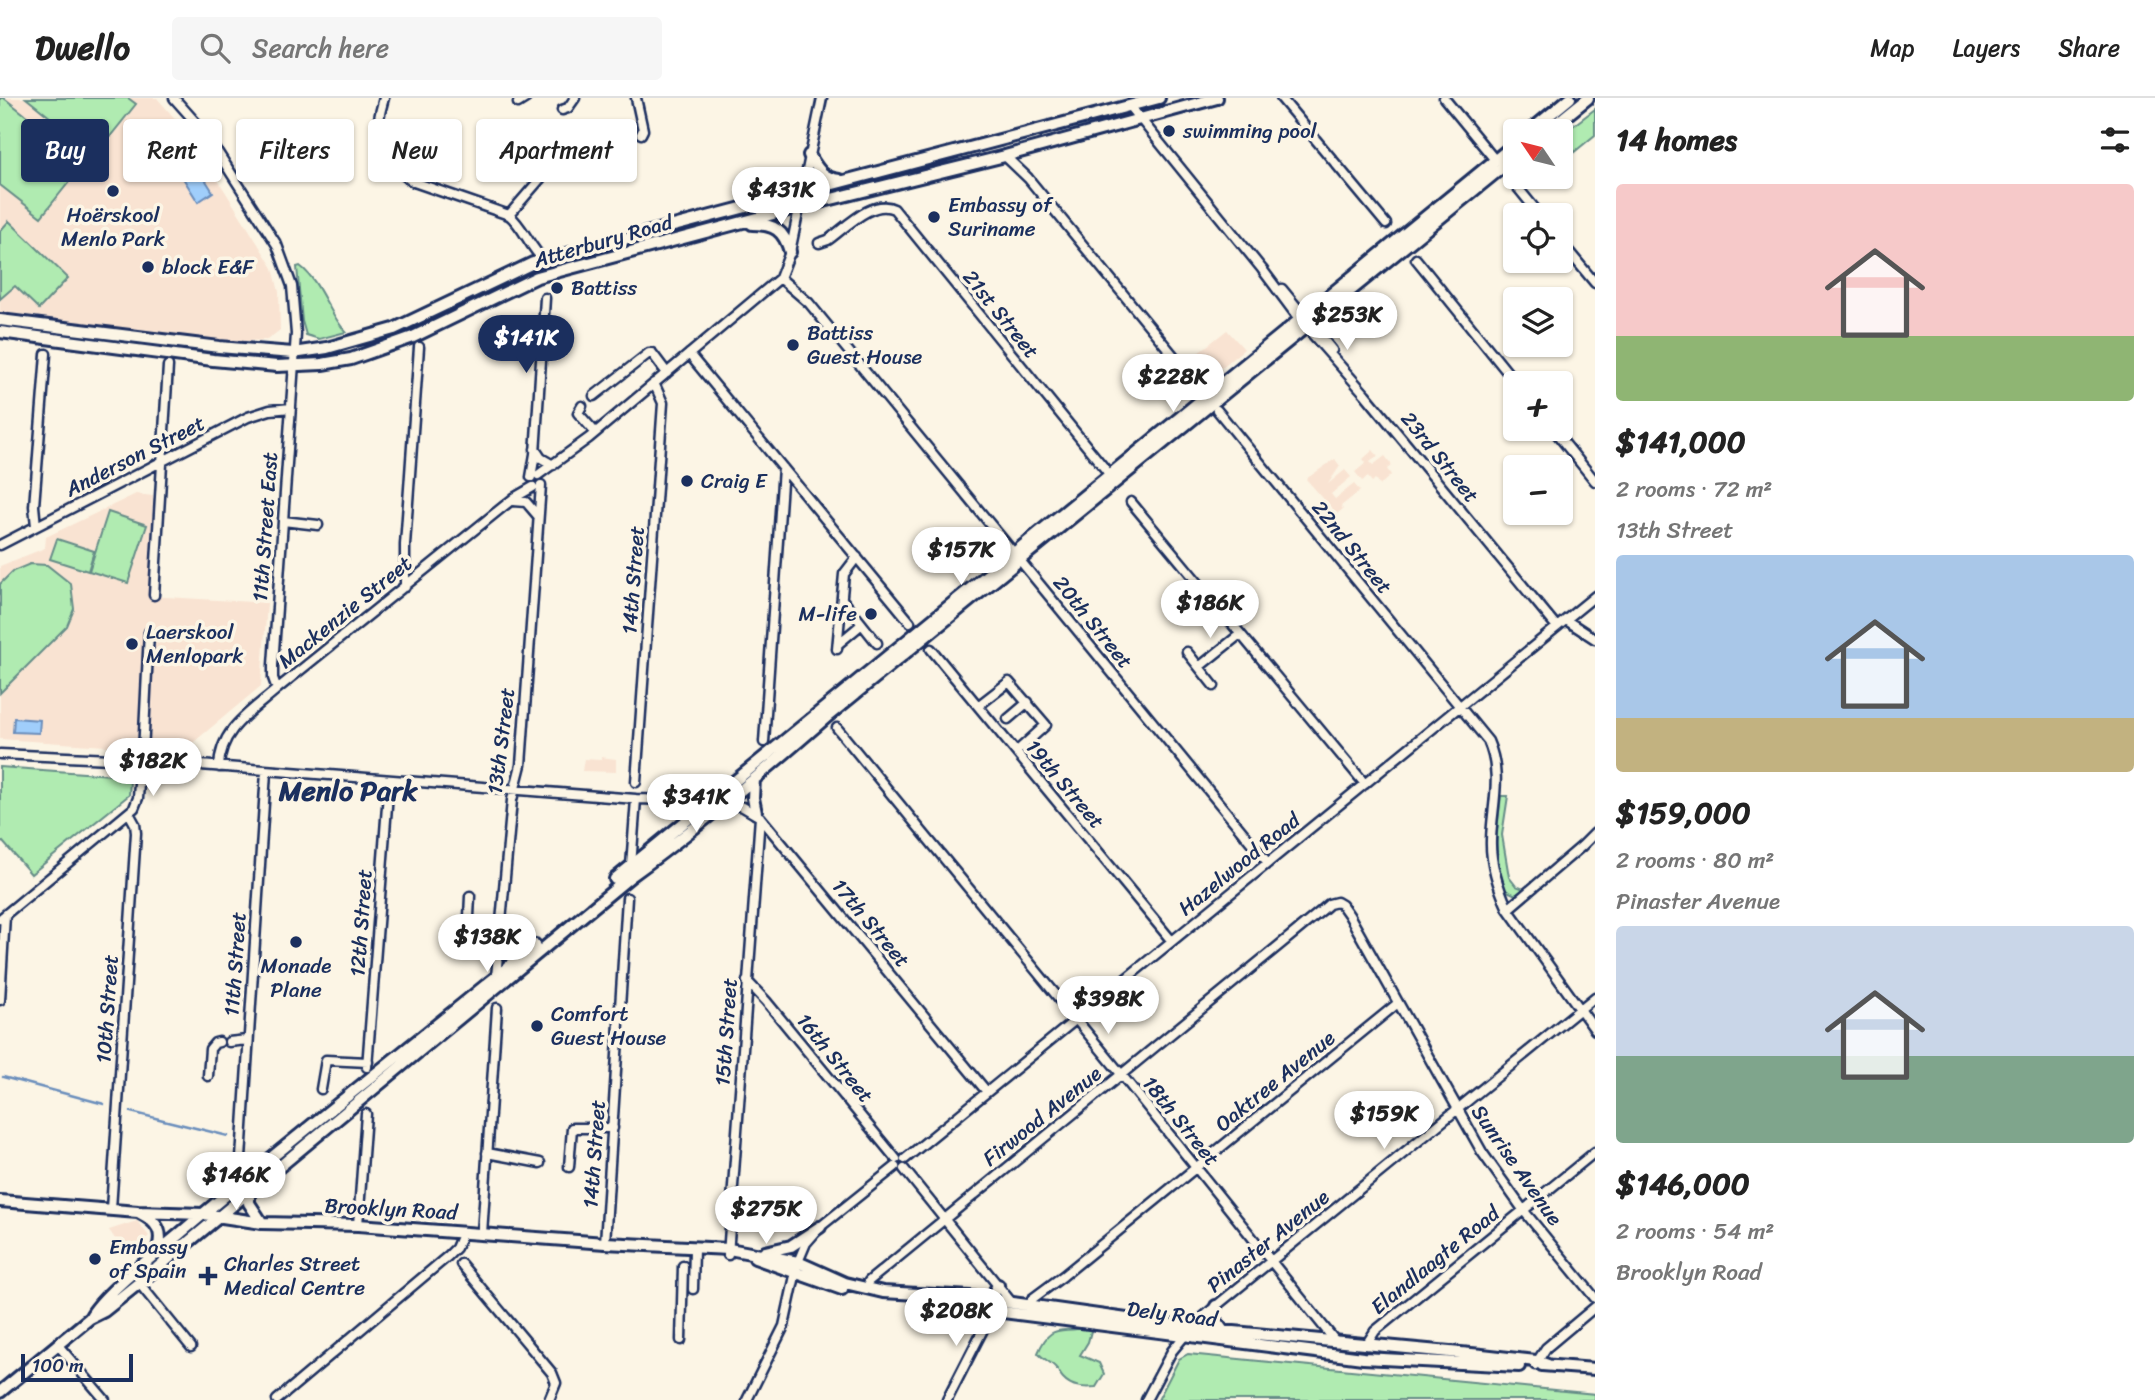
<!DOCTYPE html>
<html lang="en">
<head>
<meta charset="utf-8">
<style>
	:root { --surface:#fff; --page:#f6f6f6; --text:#222; --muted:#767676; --line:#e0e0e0; --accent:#1b2f5e }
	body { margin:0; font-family:Sriracha,sans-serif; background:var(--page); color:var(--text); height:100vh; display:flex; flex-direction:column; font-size:26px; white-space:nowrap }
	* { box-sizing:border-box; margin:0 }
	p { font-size:23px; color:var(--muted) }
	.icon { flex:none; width:38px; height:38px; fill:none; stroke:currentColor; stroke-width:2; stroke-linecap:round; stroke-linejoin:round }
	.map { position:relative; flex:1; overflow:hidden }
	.panel { display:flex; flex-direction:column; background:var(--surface); width:560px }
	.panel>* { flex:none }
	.banner { position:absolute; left:21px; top:21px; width:665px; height:63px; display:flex; gap:14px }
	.needle { width:46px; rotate:305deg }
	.buttons { position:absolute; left:1503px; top:21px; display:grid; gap:14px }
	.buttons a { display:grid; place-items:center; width:70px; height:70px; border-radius:7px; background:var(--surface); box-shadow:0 2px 5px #0004; font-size:35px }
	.scale { position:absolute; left:21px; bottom:18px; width:112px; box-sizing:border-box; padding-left:7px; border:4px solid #1b2f5e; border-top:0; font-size:19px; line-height:24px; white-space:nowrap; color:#1b2f5e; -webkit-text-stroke:5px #fcf5e5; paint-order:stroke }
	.price { position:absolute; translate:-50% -60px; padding:0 16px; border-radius:24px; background:#fff; color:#222; font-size:23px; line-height:46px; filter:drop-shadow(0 2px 4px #0008) }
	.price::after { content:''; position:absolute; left:50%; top:42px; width:21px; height:16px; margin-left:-10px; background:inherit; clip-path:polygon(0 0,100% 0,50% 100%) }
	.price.on { background:var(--accent); color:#fff }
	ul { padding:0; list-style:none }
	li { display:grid; align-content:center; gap:14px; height:371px; padding:0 21px }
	li span { display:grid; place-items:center; height:217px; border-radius:7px; color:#555 }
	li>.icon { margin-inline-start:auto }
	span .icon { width:126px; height:126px; fill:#fffc; stroke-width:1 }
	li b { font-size:30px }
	h2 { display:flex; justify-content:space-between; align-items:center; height:84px; padding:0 21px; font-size:30px }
	.pill { padding:0 24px; border-radius:7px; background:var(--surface); box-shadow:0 2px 5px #0004; font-size:24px; line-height:63px }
	.pill.on { background:var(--accent); color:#fff }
	header { display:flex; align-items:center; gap:42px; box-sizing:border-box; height:98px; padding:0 35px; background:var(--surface); border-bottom:2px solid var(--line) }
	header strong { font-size:33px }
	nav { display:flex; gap:38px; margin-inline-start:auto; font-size:24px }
	.search { width:490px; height:63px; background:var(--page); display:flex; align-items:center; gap:18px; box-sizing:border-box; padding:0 24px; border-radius:7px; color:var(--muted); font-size:26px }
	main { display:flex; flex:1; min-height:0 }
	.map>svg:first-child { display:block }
	.built { fill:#f9e3d2 }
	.green { fill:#b0ebb1; stroke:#668d88; stroke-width:2 }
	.water { fill:#a0cefb; stroke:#6b8ebc; stroke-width:2 }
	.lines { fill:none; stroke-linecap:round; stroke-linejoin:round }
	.stream { stroke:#6b8ebc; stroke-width:2.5 }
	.minor-casing { stroke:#1b2f5e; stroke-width:13 }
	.major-casing { stroke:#1b2f5e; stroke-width:16 }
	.minor { stroke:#fcf5e5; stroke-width:8 }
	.major { stroke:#fcf5e5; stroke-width:10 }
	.poi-dot { fill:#1b2f5e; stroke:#fcf5e5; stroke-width:2.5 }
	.labels { text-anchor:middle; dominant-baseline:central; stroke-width:7; stroke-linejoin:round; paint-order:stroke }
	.poi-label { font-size:21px; fill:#1b2f5e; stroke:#fcf5e5; text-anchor:start }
	.street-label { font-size:21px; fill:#1b2f5e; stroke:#fcf5e5 }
	.district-label { font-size:28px; font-weight:bold; fill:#1b2f5e; stroke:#fcf5e5 }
</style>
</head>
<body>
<header>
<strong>Dwello</strong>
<div class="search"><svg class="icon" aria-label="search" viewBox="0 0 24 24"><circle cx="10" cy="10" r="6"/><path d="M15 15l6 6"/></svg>Search here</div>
<nav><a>Map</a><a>Layers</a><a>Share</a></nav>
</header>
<main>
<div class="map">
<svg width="1595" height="1302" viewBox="0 0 1595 1302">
	<rect width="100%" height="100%" fill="#fcf5e5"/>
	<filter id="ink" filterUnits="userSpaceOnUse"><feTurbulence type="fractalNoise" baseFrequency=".0143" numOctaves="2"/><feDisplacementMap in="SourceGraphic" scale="14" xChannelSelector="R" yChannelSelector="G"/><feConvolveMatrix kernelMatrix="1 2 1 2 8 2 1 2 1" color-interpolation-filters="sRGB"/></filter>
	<g filter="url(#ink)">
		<path class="built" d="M0,0H157L191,39L273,170L279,194L280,232L267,242L226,244L0,214Z
			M1227,232L1244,251L1209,280L1203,279L1188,263Z
			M1373,352L1378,358L1370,364L1373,367L1385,358L1392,367L1387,371L1391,377L1380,387L1375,381L1372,384L1368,379L1362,383L1355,374L1366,365L1363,361Z
			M1335,361L1340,368L1328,386L1345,372L1351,379L1331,396L1335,401L1354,386L1360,393L1341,408L1343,411L1337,416L1306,381Z
			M136,396L153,398L149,498L267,505L261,588L183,653L0,641V468L45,450L46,439Z
			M601,659L616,661V674L582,673L584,661L601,662Z
			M137,1123L149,1138L126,1157L109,1132Z"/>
		<path class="green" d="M0,0H4L85,64L41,119L0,87Z
			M26,0H128L136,6L96,56Z
			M1595,11V37L1561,65V37Z
			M9,123L68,180L39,211L15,188L0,201V133Z
			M300,168C321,184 328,215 346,234L319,241L306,237L302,223L297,169Z
			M108,414L147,427L128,485L89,473Z
			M57,441L94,453L88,473L50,461Z
			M30,466L47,467L71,486L74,511L67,528L0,595V486L13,473Z
			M0,669L126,678L130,683L129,697L31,776L3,744L0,745Z
			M1501,698H1508L1502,737L1509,779L1516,788L1524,791L1516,797L1505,792C1493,753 1496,738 1501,698Z
			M1087,1229L1091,1233L1088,1244L1080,1257L1099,1265L1104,1276L1096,1289C1084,1290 1072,1290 1063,1280C1060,1277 1059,1273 1056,1270C1051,1264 1043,1261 1038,1255C1051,1224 1060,1236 1087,1229Z
			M1188,1256L1595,1296V1302H1158L1179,1261Z"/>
		<path class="water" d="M183,46L213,94L198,104L168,56Z
			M14,620L40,622L39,635L13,634Z"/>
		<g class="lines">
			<path class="stream" d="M3,979L104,1006
				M131,1014L228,1038"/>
			<g class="minor-casing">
				<path id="minor" d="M174,0L206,36L277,147L292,188L296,236L273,567V580L277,591
					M384,0C381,11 377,23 378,34C380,52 399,76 414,84L509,117C524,129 529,149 544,162
					M636,0L643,32L641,36
					M1281,0L1386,126
					M1444,0L1495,62
					M518,5L526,0
					M1130,8L1262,171L1300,222L1365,296L1557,529
					M562,12L568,10L575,0
					M1005,58L1028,80L1178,263
					M1514,85L1540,117
					M509,117L566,51
					M1561,144L1595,185
					M819,145L828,142C845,130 873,100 894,111L1110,377
					M1416,161L1516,285
					M780,180L809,205L1268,765
					M1282,191L1332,252
					M689,256L910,524
					M594,298L649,255H652L667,275
					M582,308L578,315L595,334
					M1217,312L1488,643C1503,677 1492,707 1491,742C1490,766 1498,789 1508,811L1595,932
					M1553,331L1595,383
					M535,351L541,360L553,367
					M538,377L589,340L780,180L790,154L822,0
					M531,379L535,356L545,200
					M513,403L526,404L538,418
					M1131,404L1365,686
					M283,423L318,427
					M36,428L34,408L46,256
					M0,447L248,319L270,312L291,310
					M405,489V447L419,249
					M154,497L168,268
					M842,501L877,545
					M1566,522L1595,541
					M838,546L862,526
					M837,551L844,476L857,459
					M931,551L1171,842
					M1187,554L1214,588
					M1199,569L1239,537
					M978,608L1009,584L1046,627L1016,654
					M1008,621L1028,604
					M837,630L1121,976L1336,1244
					M764,644L783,370
					M143,655L149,534
					M0,656L133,662
					M149,663L636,701L711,703
					M219,669C220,631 251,614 277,591L514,400L533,389
					M636,684L663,305L654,285
					M724,705L743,709L760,719L987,994
					M631,768L636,701
					M470,798L468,839L501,843
					M1508,811L1582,748L1595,735
					M0,821L134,710L138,700L140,670
					M496,879L512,702L521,667L541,387
					M747,883L766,903L896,1061
					M0,902L5,817
					M229,944L247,942
					M367,969L389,682
					M208,978L210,951L215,945L219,944
					M321,991L326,962L368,964
					M487,1055L540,1065
					M241,1060L266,674
					M905,1061L1595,498
					M569,1069L572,1030H613
					M904,1071L1012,1205
					M111,1111L136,735L135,726L129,715
					M358,1127L366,1016
					M482,1136L497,910
					M605,1145L627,800
					M728,1157L760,719
					M461,1166L552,1275L556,1285L549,1302
					M869,1183L1321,813L1329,806L1337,804L1342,807L1349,817L1482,1054L1524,1113L1595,1200
					M139,1185L191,1249
					M693,1191L694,1151
					M1031,1207L1032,1201L1063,1178L1398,905
					M681,1242L683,1168
					M57,1246L105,1302
					M1366,1247L1375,1233L1595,1054
					M1535,1267L1546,1250L1595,1209
					M277,1302L448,1158L456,1150L463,1134
					M747,1302L784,1228L798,1164L806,1145L820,1129L895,1069
					M947,1302L993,1212
					M1146,1302L1172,1253L1191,1230L1216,1208L1595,899"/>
			</g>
			<g class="major-casing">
				<path id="major" d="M1530,33L1570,0
					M1547,33L1588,0
					M809,57C818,71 821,79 839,82
					M752,126C774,126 784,132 790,154
					M0,222L219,249L293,255L327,250L394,231L533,165L1159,0
					M0,234L213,262L277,268L322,266L351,261L413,239L537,179L799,109L1005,58L1217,0
					M754,681L753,700L756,715
					M615,781L1516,45
					M249,1091V1105L262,1125
					M0,1103L138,1114L203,1116L262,1125L358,1127L605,1145L729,1151L798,1164L845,1185L883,1194L970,1199L1191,1230L1482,1257L1536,1263L1548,1267
					M140,1115C158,1124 165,1135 156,1155
					M765,1154L791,1148L820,1129
					M755,1160L842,1191
					M990,1202L998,1187
					M916,1203L1363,1260L1519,1268
					M1216,1208L1213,1219L1223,1233
					M90,1220C104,1194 159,1154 183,1133C298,1035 419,943 535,847
					M1542,1267L1595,1271
					M0,1294L90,1220L104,1213L139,1185L631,778C700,728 765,673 829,617L1516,58"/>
			</g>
			<use href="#minor" class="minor"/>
			<use href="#major" class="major"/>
		</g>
	</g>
	<g class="poi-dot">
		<circle cx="1169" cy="33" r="7"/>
		<circle cx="113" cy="93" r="7"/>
		<circle cx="934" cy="119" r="7"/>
		<circle cx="148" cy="169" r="7"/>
		<circle cx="557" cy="190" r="7"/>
		<circle cx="793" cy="247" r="7"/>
		<circle cx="687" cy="383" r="7"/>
		<circle cx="871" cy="516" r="7"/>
		<circle cx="132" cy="546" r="7"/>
		<circle cx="296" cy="844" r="7"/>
		<circle cx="537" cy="928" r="7"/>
		<circle cx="95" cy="1161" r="7"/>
		<path d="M204.5 1167.5h7v7h7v7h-7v7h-7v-7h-7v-7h7z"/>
	</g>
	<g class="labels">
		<g class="poi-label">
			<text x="1183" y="33">swimming pool</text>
			<text x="948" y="107">Embassy of<tspan x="948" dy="24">Suriname</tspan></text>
			<text x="113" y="117" text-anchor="middle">Hoërskool<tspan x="113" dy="24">Menlo Park</tspan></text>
			<text x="162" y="169">block E&amp;F</text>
			<text x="571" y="190">Battiss</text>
			<text x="807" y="235">Battiss<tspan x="807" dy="24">Guest House</tspan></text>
			<text x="701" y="383">Craig E</text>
			<text x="857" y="516" text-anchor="end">M-life</text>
			<text x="146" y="534">Laerskool<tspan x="146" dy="24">Menlopark</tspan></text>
			<text x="296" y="868" text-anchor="middle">Monade<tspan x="296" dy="24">Plane</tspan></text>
			<text x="551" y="916">Comfort<tspan x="551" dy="24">Guest House</tspan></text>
			<text x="109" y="1149">Embassy<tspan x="109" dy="24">of Spain</tspan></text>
			<text x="224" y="1166">Charles Street<tspan x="224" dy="24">Medical Centre</tspan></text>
		</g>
		<g class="street-label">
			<text transform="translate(603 143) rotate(-16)">Atterbury Road</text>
			<text transform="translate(1001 216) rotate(51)">21st Street</text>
			<text transform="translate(135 358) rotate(-27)">Anderson Street</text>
			<text transform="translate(1440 359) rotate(51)">23rd Street</text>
			<text transform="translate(265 429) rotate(-86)">11th Street East</text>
			<text transform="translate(1352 449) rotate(51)">22nd Street</text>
			<text transform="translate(633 482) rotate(-86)">14th Street</text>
			<text transform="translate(345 514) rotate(-39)">Mackenzie Street</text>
			<text transform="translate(1093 524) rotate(51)">20th Street</text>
			<text transform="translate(501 643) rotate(-83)">13th Street</text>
			<text transform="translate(1065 686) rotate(50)">19th Street</text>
			<text transform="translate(1239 766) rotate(-39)">Hazelwood Road</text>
			<text transform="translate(361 825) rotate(-86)">12th Street</text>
			<text transform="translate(871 825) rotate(50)">17th Street</text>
			<text transform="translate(235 866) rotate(-86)">11th Street</text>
			<text transform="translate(107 911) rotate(-86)">10th Street</text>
			<text transform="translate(726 934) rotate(-86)">15th Street</text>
			<text transform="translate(835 960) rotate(51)">16th Street</text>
			<text transform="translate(1275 983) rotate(-39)">Oaktree Avenue</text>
			<text transform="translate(1042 1018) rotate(-39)">Firwood Avenue</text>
			<text transform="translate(1181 1023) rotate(51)">18th Street</text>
			<text transform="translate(594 1056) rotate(-86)">14th Street</text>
			<text transform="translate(1517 1067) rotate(55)">Sunrise Avenue</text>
			<text transform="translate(391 1111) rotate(3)">Brooklyn Road</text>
			<text transform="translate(1268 1143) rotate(-39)">Pinaster Avenue</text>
			<text transform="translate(1435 1162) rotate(-39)">Elandlaagte Road</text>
			<text transform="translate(1172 1216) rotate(7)">Dely Road</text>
		</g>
		<g class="district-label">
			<text x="348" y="692">Menlo Park</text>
		</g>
	</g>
</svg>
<div class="buttons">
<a><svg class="needle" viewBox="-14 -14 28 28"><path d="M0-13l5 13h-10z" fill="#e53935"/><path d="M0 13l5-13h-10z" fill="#767676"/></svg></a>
<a><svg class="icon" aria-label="locate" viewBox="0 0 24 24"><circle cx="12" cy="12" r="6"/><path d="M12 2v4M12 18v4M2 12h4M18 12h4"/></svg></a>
<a><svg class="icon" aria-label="layers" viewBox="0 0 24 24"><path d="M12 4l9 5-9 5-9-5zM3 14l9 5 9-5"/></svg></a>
<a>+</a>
<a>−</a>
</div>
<div class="scale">100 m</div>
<b class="price" style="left:781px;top:129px">$431K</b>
<b class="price" style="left:1347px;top:254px">$253K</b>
<b class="price on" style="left:526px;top:277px">$141K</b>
<b class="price" style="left:1173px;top:316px">$228K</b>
<b class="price" style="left:961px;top:489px">$157K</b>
<b class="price" style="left:1210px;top:542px">$186K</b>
<b class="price" style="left:153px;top:700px">$182K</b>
<b class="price" style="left:696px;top:736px">$341K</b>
<b class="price" style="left:487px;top:876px">$138K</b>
<b class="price" style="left:1108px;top:938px">$398K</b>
<b class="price" style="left:1384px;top:1053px">$159K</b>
<b class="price" style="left:236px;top:1114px">$146K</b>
<b class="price" style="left:766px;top:1148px">$275K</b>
<b class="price" style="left:956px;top:1250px">$208K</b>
<div class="banner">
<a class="pill on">Buy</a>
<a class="pill">Rent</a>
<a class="pill">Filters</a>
<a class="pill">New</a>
<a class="pill">Apartment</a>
</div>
</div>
<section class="panel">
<h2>14 homes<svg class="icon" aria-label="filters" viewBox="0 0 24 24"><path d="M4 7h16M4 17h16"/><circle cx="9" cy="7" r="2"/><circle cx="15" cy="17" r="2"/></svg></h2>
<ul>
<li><span style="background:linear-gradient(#f6c9c9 70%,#8fb573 0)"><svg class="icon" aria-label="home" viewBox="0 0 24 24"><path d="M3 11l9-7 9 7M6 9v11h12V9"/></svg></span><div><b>$141,000</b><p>2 rooms · 72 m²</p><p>13th Street</p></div></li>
<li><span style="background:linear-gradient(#a9c7e8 75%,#c2b280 0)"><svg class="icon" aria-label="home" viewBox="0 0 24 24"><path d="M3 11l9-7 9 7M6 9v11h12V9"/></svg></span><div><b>$159,000</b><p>2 rooms · 80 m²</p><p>Pinaster Avenue</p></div></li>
<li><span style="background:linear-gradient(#c9d6e8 60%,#7fa58c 0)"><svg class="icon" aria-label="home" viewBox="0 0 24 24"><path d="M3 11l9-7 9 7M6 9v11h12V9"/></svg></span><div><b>$146,000</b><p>2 rooms · 54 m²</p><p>Brooklyn Road</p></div></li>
</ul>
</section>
</main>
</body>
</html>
